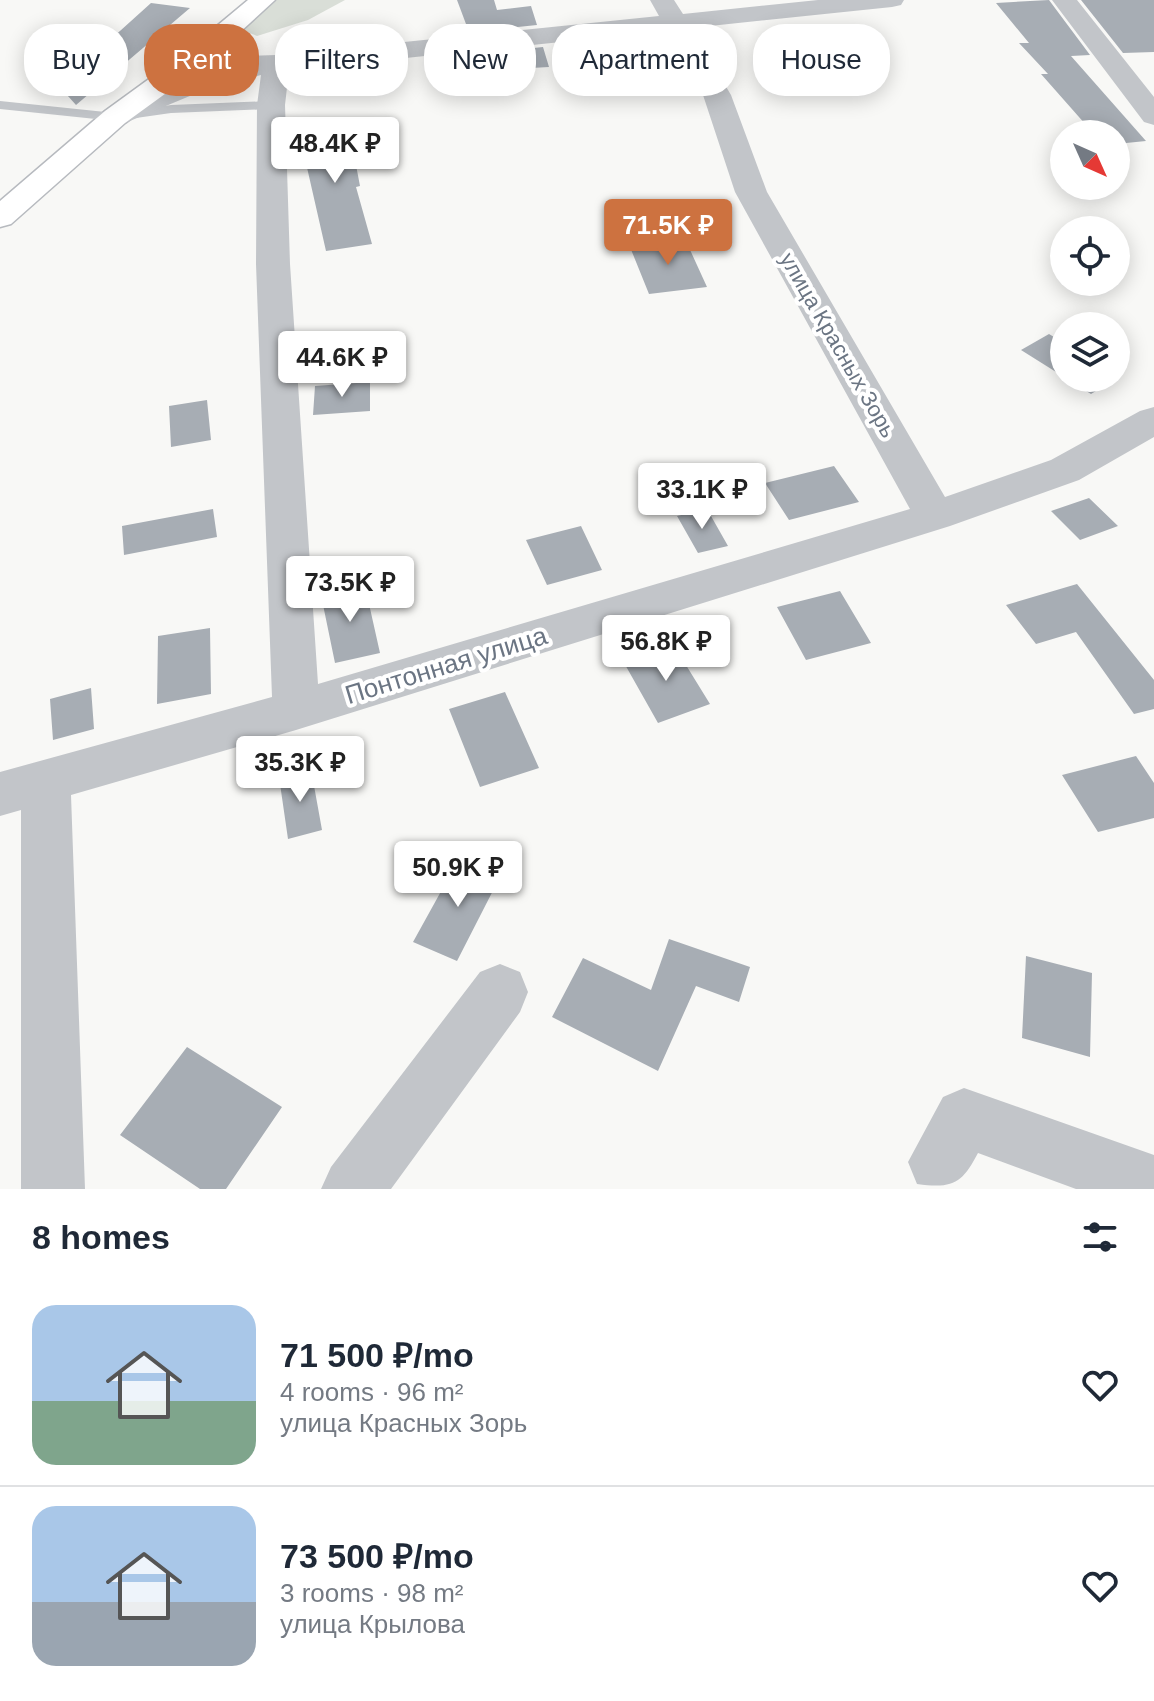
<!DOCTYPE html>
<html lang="en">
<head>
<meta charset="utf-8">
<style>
	:root { --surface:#fff; --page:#f2f2f3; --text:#1f2937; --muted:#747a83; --line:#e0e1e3; --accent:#cd7240 }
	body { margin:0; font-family:Helvetica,sans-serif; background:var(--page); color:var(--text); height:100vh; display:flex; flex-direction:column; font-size:30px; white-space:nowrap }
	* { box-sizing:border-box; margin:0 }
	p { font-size:26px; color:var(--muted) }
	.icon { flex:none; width:44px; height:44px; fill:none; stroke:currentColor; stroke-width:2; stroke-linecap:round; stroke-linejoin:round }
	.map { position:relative; height:1189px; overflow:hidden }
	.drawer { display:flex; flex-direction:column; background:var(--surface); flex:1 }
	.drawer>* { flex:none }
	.banner { position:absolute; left:24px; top:24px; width:1106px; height:72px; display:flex; gap:16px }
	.needle { width:52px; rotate:135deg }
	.tools { position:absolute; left:1050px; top:120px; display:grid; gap:16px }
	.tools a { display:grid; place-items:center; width:80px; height:80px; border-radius:50%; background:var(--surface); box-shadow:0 4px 20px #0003; font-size:40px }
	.price { position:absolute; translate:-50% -68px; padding:0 18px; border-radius:8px; background:#fff; color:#222; font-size:26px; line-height:52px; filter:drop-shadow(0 2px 4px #0008) }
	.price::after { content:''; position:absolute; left:50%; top:48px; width:24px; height:18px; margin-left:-12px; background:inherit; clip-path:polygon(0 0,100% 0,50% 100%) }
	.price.selected { background:var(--accent); color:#fff }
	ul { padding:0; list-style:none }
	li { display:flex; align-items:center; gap:24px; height:200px; padding:0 32px }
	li+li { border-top:2px solid var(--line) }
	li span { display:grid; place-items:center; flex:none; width:224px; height:160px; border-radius:24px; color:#555 }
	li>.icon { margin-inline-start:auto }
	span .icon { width:96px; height:96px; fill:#fffc; stroke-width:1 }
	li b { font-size:34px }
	h2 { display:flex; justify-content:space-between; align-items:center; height:96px; padding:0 32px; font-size:34px }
	.chip { padding:0 28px; border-radius:32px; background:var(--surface); box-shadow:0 4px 20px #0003; font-size:28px; line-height:72px }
	.chip.selected { background:var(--accent); color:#fff }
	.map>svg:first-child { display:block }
	.green { fill:#d9ded7 }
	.building { fill:#a7adb4 }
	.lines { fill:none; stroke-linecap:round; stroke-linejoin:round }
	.secondary-casing { stroke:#b7babf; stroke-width:3 }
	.lane { fill:#c2c5c9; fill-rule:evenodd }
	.street { fill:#c2c5c9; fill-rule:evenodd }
	.secondary { fill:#fff; fill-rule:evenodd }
	.labels { text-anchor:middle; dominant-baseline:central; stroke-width:8; stroke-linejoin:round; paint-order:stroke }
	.far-street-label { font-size:22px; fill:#6b7583; stroke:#fff }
	.street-label { font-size:26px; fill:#6b7583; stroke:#fff }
</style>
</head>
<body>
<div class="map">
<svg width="1154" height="1189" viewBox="0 0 1154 1189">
	<rect width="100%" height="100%" fill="#f8f8f6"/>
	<path class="green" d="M273,0H345L308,20L257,36L237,28Z"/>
	<path class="building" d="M457,0H494L497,10L531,6L537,25L469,32Z
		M1049,0L1090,55L1071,56L1146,141L1116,144V134H1094L1041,74H1048L1019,43H1029L996,3Z
		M1081,0H1154V52L1123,53Z
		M151,3L190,8L76,105L59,86Z
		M543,47L549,67L513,69L517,78L487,82L477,54Z
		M348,123L360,186L356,187L372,244L326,251L298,128Z
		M686,241L707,287L649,294L630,247Z
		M1049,334L1064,343V377L1021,350Z
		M1116,375L1119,377L1091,394L1065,378H1116Z
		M370,382V411L313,415L315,386Z
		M207,400L211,440L171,447L169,406Z
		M834,466L859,502L789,520L765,483Z
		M1089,498L1118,526L1080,540L1051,511Z
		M213,509L217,537L124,555L122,526Z
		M707,509L728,546L698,553L677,516Z
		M581,526L602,570L547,585L526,540Z
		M1077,584L1154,680V709L1134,714L1076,632L1036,644L1006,605Z
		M365,586L380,653L335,663L321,595Z
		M840,591L871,643L806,660L777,607Z
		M210,628L211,694L157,704L158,636Z
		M673,644L710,704L658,723L623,661Z
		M91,688L94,729L53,740L50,699Z
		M505,692L539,768L480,787L449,709Z
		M1136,756L1154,783V818L1098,832L1062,775Z
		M311,769L322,830L288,839L279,777Z
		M460,857L502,873L457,961L413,942Z
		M669,939L750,967L739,1002L696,986L658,1071L552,1017L583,958L651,990Z
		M1026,956L1092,973L1090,1057L1022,1038Z
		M187,1047L282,1107L226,1189H200L120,1135Z"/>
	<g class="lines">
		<g class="secondary-casing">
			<path id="secondary" d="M248,0H275L202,67L125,123L11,224L0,227V201L105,111L182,55Z"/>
		</g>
		<path class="lane" d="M0,101L115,113L171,105L271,101L278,105L271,109L171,113L115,121L0,109Z"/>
		<path class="street" d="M650,0H674L683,14L818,0H904L901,5L892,7L691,28L731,95L767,192L945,497L1051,460L1140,411L1154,407V437L1079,480L950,526L296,730L71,795L85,1189H21V810L0,816V772L272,697L256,264L257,105L261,75L209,88L125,123L115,126L105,123L101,117L105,111L189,76L239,64L241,56L276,55L659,16ZM667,31L703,95L735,192L910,509L318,684L290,264L285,105L289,70Z
			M1052,0H1077L1154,97V125L1144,122Z
			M500,964L520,972L528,992L520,1012L391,1189H321L331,1167L480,972Z
			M964,1088L1154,1155V1189H1076L978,1153C962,1183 954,1189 917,1184L908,1162L943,1097Z"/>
		<use href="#secondary" class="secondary"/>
	</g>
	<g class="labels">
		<g class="far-street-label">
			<text transform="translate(838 345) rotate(60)">улица Красных Зорь</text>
		</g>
		<g class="street-label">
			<text transform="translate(446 665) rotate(-17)">Понтонная улица</text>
		</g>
	</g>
</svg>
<div class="tools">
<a><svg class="needle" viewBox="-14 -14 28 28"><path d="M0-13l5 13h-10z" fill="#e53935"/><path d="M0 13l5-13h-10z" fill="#747a83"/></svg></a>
<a><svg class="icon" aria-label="locate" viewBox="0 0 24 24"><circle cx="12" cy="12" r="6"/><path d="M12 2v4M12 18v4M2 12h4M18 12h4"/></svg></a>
<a><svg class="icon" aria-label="layers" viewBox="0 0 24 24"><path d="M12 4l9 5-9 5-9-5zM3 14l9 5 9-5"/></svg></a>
</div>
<b class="price" style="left:335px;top:185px">48.4K ₽</b>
<b class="price selected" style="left:668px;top:267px">71.5K ₽</b>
<b class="price" style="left:342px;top:399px">44.6K ₽</b>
<b class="price" style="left:702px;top:531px">33.1K ₽</b>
<b class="price" style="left:350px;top:624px">73.5K ₽</b>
<b class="price" style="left:666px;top:683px">56.8K ₽</b>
<b class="price" style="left:300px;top:804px">35.3K ₽</b>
<b class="price" style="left:458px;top:909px">50.9K ₽</b>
<div class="banner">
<a class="chip">Buy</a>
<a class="chip selected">Rent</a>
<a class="chip">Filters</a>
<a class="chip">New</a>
<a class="chip">Apartment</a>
<a class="chip">House</a>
</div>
</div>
<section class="drawer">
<h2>8 homes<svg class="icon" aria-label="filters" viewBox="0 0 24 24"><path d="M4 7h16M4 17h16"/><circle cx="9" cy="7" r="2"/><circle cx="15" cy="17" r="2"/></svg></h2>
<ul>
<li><span style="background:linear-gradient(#a9c7e8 60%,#7fa58c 0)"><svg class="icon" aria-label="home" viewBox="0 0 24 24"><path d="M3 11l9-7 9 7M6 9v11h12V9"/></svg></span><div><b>71 500 ₽/mo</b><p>4 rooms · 96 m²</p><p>улица Красных Зорь</p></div><svg class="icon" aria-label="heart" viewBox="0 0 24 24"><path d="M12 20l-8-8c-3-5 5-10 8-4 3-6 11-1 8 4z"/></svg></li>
<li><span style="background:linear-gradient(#a9c7e8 60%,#9aa5b1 0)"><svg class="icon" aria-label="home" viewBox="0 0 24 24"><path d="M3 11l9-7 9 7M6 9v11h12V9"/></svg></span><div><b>73 500 ₽/mo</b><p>3 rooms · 98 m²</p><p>улица Крылова</p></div><svg class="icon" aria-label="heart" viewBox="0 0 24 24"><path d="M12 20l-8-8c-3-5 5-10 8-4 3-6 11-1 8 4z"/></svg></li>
</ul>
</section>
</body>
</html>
